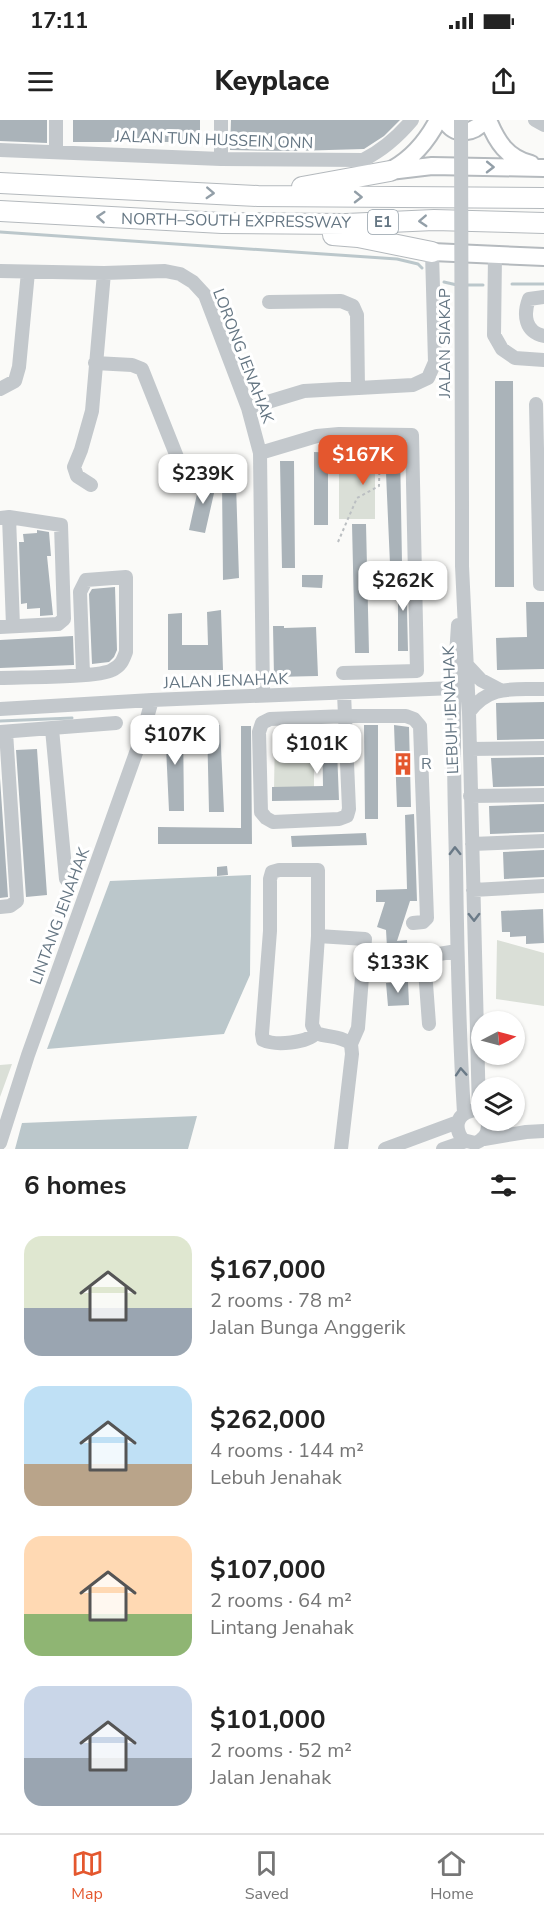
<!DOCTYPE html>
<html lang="en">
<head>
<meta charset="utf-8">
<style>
	:root { --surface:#fff; --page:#f2f2f2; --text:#222; --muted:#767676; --line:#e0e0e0; --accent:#e4572e }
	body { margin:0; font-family:"Nunito Sans",sans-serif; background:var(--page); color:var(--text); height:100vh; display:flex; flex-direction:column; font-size:22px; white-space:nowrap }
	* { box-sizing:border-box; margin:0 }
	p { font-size:20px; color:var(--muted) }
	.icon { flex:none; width:33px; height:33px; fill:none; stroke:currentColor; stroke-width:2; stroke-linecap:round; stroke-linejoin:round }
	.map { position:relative; height:1029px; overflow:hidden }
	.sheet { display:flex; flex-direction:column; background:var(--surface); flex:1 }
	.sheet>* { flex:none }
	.needle { width:39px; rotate:84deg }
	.tools { position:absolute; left:471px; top:891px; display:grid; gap:12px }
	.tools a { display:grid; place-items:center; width:54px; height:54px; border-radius:50%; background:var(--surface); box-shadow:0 2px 4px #0004; font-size:30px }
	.price { position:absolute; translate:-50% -51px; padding:0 14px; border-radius:12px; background:#fff; color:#222; font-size:20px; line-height:39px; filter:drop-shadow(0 2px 3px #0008) }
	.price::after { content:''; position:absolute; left:50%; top:36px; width:18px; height:14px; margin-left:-9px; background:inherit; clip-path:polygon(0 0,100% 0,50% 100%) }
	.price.selected { background:var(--accent); color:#fff }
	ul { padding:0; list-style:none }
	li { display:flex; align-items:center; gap:18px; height:150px; padding:0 24px }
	li span { display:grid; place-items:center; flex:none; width:168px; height:120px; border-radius:18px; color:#555 }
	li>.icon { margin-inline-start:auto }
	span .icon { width:72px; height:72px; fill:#fffc; stroke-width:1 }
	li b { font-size:26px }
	h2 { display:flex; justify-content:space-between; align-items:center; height:72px; padding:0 24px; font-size:26px }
	.status { display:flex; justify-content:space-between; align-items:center; height:42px; padding:0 30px; background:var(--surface); direction:ltr }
	.status svg { height:16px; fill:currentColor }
	header { display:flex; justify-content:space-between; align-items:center; height:78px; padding:0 24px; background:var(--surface); font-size:27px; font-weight:800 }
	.tabs { display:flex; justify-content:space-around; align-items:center; height:84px; border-top:2px solid var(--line); background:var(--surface); font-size:16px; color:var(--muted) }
	.tabs a { display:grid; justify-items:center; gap:3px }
	.tabs .selected { color:var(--accent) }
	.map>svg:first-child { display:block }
	.green { fill:#dadfd7 }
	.water { fill:#bbc7cb }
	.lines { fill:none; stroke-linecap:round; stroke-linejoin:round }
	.stream { stroke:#bbc7cb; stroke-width:3 }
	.building { fill:#aab3b9 }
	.major-casing { stroke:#b5babe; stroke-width:20 }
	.highway-casing { stroke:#b4b9bd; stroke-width:22 }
	.path { stroke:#bbbfc2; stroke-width:2; stroke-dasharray:3 3; stroke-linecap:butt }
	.minor { stroke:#c3c8cc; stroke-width:14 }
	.major { stroke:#fff; stroke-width:16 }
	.highway { stroke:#fff; stroke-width:20 }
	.minor-bridge { stroke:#c3c8cc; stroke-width:14 }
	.oneway { stroke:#939fa8 }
	.oneway2 { stroke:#6a7a87 }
	.labels { text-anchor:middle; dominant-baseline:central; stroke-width:6; stroke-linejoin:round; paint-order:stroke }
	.shield { fill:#fff; stroke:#939fa8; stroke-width:1.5 }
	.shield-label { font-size:15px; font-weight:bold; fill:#657683 }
	.street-label { font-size:16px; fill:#657683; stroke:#fff }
	.poi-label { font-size:16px; fill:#657683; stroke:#fff; text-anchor:start }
</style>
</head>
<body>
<div class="status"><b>17:11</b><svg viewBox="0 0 49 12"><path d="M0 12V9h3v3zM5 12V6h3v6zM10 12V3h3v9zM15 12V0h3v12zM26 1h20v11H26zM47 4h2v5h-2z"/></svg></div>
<header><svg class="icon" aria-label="menu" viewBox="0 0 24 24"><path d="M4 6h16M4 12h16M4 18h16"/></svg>Keyplace<svg class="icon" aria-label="share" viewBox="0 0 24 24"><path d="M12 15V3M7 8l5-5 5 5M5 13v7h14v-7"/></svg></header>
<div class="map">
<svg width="544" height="1029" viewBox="0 0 544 1029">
	<rect width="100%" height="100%" fill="#fafaf8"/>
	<path class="green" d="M339,353H375V399H339Z
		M275,612L314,613V670H274Z
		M497,820L544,833V886L496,879Z
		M12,944L0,977V945Z"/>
	<path class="water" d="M251,755L250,855L224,914L47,929L110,761Z
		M197,996L188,1029H15L22,1003Z"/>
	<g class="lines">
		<path class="stream" d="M0,112L397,139L418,144L422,148
			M444,162L457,165
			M512,164H544
			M466,165H483
			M0,601L72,598"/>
	</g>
	<path class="building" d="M0,0H47V23L0,21Z
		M73,0H200V22H73Z
		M231,0H400L384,16L364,29L294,31L230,30Z
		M495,261H513L514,467H495Z
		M375,329H400L402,443L390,444L386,353H328V405H314V332L339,333V330Z
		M280,341H294L295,448H282Z
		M201,356L217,360L205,413L189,410Z
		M222,361L236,364L239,458L223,460Z
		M352,404H366L369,533H355Z
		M37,410L49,412L51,436H47L53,495L40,496V488L27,489V483L21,484L19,422H24L23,414L37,413Z
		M398,449H406L408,531H398Z
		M302,455H323L322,468L302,467Z
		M115,467L117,530L114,537L109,542L92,544L89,474L92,469Z
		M526,482H544V549L497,550L496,518L527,517Z
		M221,490L223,550H168V494L182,493V525H208L207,492Z
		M273,506H284V508L316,507L318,556L274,557Z
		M73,516L74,545L0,548V520Z
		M544,582V619L497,620L496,583Z
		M207,603L220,605L224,692H209Z
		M183,604L184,691H169L165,605Z
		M336,605L339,680L272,681V667L323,666L322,606Z
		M364,605H378V699H365Z
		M394,605L409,607L411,687H397Z
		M241,606H251L252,724H158V707L241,708Z
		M37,629L47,775L26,777L16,630Z
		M544,637V666L493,667L491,638Z
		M0,658L8,777L0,778Z
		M544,684V712L490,714L489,686Z
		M414,694L417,781H410L397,821L407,820L408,844L388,845L386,810L377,807L385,782H376V770L407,769L405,695Z
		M366,713L367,725L292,727L291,716Z
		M544,730V757L504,759L503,732Z
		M227,746L228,755L217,756V747Z
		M543,789L544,823L526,824V816L510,817V812H502L501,791Z
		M408,862L409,885L388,886L386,863Z"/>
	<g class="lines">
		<g class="major-casing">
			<path id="major" d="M445,0C455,17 473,14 485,0
				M488,0C497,22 507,38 531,44
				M393,49C414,37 427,21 438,0
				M390,51L432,46L544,48
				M432,132L544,137"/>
		</g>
		<g class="highway-casing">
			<path id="highway" d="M0,63L258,76L544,78
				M302,67L390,51
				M0,91L222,103L346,104L434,100L544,103
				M333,115L358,117L432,132"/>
		</g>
		<path class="path" d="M338,422L357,378L379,366L380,326"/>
		<path class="minor" d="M56,0V31
			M535,0L544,5
			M0,30L221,39L363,40C383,30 397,18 412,0
			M221,39V0
			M495,135L494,215L502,229L515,238L544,240
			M0,151L104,153L165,151L180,154L193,162L205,175L248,288L260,333L263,576
			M544,177L529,179C523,195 525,212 544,216
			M269,182L341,181L353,186L357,195L358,268
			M95,243L132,245L142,249L183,352
			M0,269L15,261L19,247L28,152
			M536,284L540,464H544
			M248,288L304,271L413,265L428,258L435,242L432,132
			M260,333L317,316L339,314L412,315L417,551L343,553
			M91,365L77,356L74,347L81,330L92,291L104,153
			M462,383V446L469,592L479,992
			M9,397L13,506
			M0,398L9,397L61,405L64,499L58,504L0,507
			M458,505C452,584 454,663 456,742C457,826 459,910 464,993
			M467,545L481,560L500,570
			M0,558C21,557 98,558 112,550C121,546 123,540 126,532V457L86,460L80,472L83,554
			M344,573L349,689L347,696L339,699L273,702L266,698L261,692L259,612L262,603L270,599L346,596H406L414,599L420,606L427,798L423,802L413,803
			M0,589L152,580L454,568
			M469,592C490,564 513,570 544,569
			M52,609L66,759
			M0,612L116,603
			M470,629L544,628
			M470,676L544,675
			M472,724L544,721
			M473,770L544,766
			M0,787L10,786L17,781L6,612
			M318,816L365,819L358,908L351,924
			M429,904L425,850L427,844L433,835L457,831
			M316,913C307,923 276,926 263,920L262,914L270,811V759L272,752L279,750H318V816L312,905L316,913C328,918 340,915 351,924L352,934L341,1029
			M471,991C456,995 454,1008 463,1020L475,1023C486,1019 490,1011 487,1000
			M484,1019L526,1012L544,1011
			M0,1023L28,935L142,616L152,580
			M385,1029L458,1002
			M443,1029L466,1021"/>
		<use href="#major" class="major"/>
		<use href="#highway" class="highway"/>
		<path class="minor-bridge" d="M461,0L462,383"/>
	</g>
	<defs><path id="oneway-chevron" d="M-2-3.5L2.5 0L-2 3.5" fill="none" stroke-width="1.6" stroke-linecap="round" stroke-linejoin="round" transform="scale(1.5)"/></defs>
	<g class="oneway">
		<use href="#oneway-chevron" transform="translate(490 47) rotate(1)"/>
		<use href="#oneway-chevron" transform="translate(210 73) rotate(3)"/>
		<use href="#oneway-chevron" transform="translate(358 77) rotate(1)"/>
		<use href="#oneway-chevron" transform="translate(101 97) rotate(-176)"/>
		<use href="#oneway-chevron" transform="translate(423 101) rotate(177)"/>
	</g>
	<g class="oneway2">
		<use href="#oneway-chevron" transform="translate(455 731) rotate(-91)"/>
		<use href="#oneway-chevron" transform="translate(474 797) rotate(89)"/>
		<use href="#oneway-chevron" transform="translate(461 952) rotate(-94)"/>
	</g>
	<defs>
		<g id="building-bare" transform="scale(1.8)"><path d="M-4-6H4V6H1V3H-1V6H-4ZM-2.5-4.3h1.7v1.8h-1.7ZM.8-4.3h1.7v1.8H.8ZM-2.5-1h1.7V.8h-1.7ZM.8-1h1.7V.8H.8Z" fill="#e4572e" stroke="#fff" stroke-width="2.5" paint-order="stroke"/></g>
	</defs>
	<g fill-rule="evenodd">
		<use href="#building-bare" x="403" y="644"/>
	</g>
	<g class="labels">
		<rect class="shield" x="368" y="90" width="30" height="24" rx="4.5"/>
		<g class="shield-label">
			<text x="383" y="102">E1</text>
		</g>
		<g class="street-label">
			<text transform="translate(214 20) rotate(2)">JALAN TUN HUSSEIN ONN</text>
			<text transform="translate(236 101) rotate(1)">NORTH–SOUTH EXPRESSWAY</text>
			<text transform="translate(445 223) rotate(-90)">JALAN SIAKAP</text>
			<text transform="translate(243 236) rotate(69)">LORONG JENAHAK</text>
			<text transform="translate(226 561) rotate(-2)">JALAN JENAHAK</text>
			<text transform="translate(451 590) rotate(-92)">LEBUH JENAHAK</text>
			<text transform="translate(60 796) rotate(-70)">LINTANG JENAHAK</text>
		</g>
		<g class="poi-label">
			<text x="421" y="644">R</text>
		</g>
	</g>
</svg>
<div class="tools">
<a><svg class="needle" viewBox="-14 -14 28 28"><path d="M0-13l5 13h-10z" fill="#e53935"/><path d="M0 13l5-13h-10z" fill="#767676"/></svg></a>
<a><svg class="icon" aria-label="layers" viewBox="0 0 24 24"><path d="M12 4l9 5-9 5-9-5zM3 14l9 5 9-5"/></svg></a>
</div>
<b class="price selected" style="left:363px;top:366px">$167K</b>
<b class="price" style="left:203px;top:385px">$239K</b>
<b class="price" style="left:403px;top:492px">$262K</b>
<b class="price" style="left:175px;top:646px">$107K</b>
<b class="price" style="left:317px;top:655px">$101K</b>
<b class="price" style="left:398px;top:874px">$133K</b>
</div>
<section class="sheet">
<h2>6 homes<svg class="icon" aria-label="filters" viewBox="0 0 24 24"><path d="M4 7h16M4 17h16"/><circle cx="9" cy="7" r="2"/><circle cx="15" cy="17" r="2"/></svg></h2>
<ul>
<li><span style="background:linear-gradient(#dfe7d0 60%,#9aa5b1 0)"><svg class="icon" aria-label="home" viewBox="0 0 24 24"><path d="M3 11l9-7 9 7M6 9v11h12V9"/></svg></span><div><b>$167,000</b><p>2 rooms · 78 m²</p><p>Jalan Bunga Anggerik</p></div></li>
<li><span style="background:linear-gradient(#bfe0f5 65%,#b9a48a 0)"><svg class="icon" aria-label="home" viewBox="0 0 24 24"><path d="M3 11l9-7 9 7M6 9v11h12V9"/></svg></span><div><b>$262,000</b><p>4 rooms · 144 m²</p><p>Lebuh Jenahak</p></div></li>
<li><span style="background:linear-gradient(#ffd9b3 65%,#8fb573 0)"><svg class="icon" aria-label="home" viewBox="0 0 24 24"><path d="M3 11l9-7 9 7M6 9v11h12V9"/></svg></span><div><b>$107,000</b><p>2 rooms · 64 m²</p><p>Lintang Jenahak</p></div></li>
<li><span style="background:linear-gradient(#c9d6e8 60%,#9aa5b1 0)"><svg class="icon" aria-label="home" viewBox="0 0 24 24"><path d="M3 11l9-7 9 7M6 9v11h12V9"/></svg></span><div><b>$101,000</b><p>2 rooms · 52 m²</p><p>Jalan Jenahak</p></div></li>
</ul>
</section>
<nav class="tabs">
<a class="selected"><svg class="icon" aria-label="map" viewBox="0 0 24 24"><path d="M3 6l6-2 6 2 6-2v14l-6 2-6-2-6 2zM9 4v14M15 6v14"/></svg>Map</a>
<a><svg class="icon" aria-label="saved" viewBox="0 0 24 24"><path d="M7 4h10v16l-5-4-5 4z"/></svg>Saved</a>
<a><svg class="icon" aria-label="home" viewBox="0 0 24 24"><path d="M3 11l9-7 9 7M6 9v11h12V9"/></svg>Home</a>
</nav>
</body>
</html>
